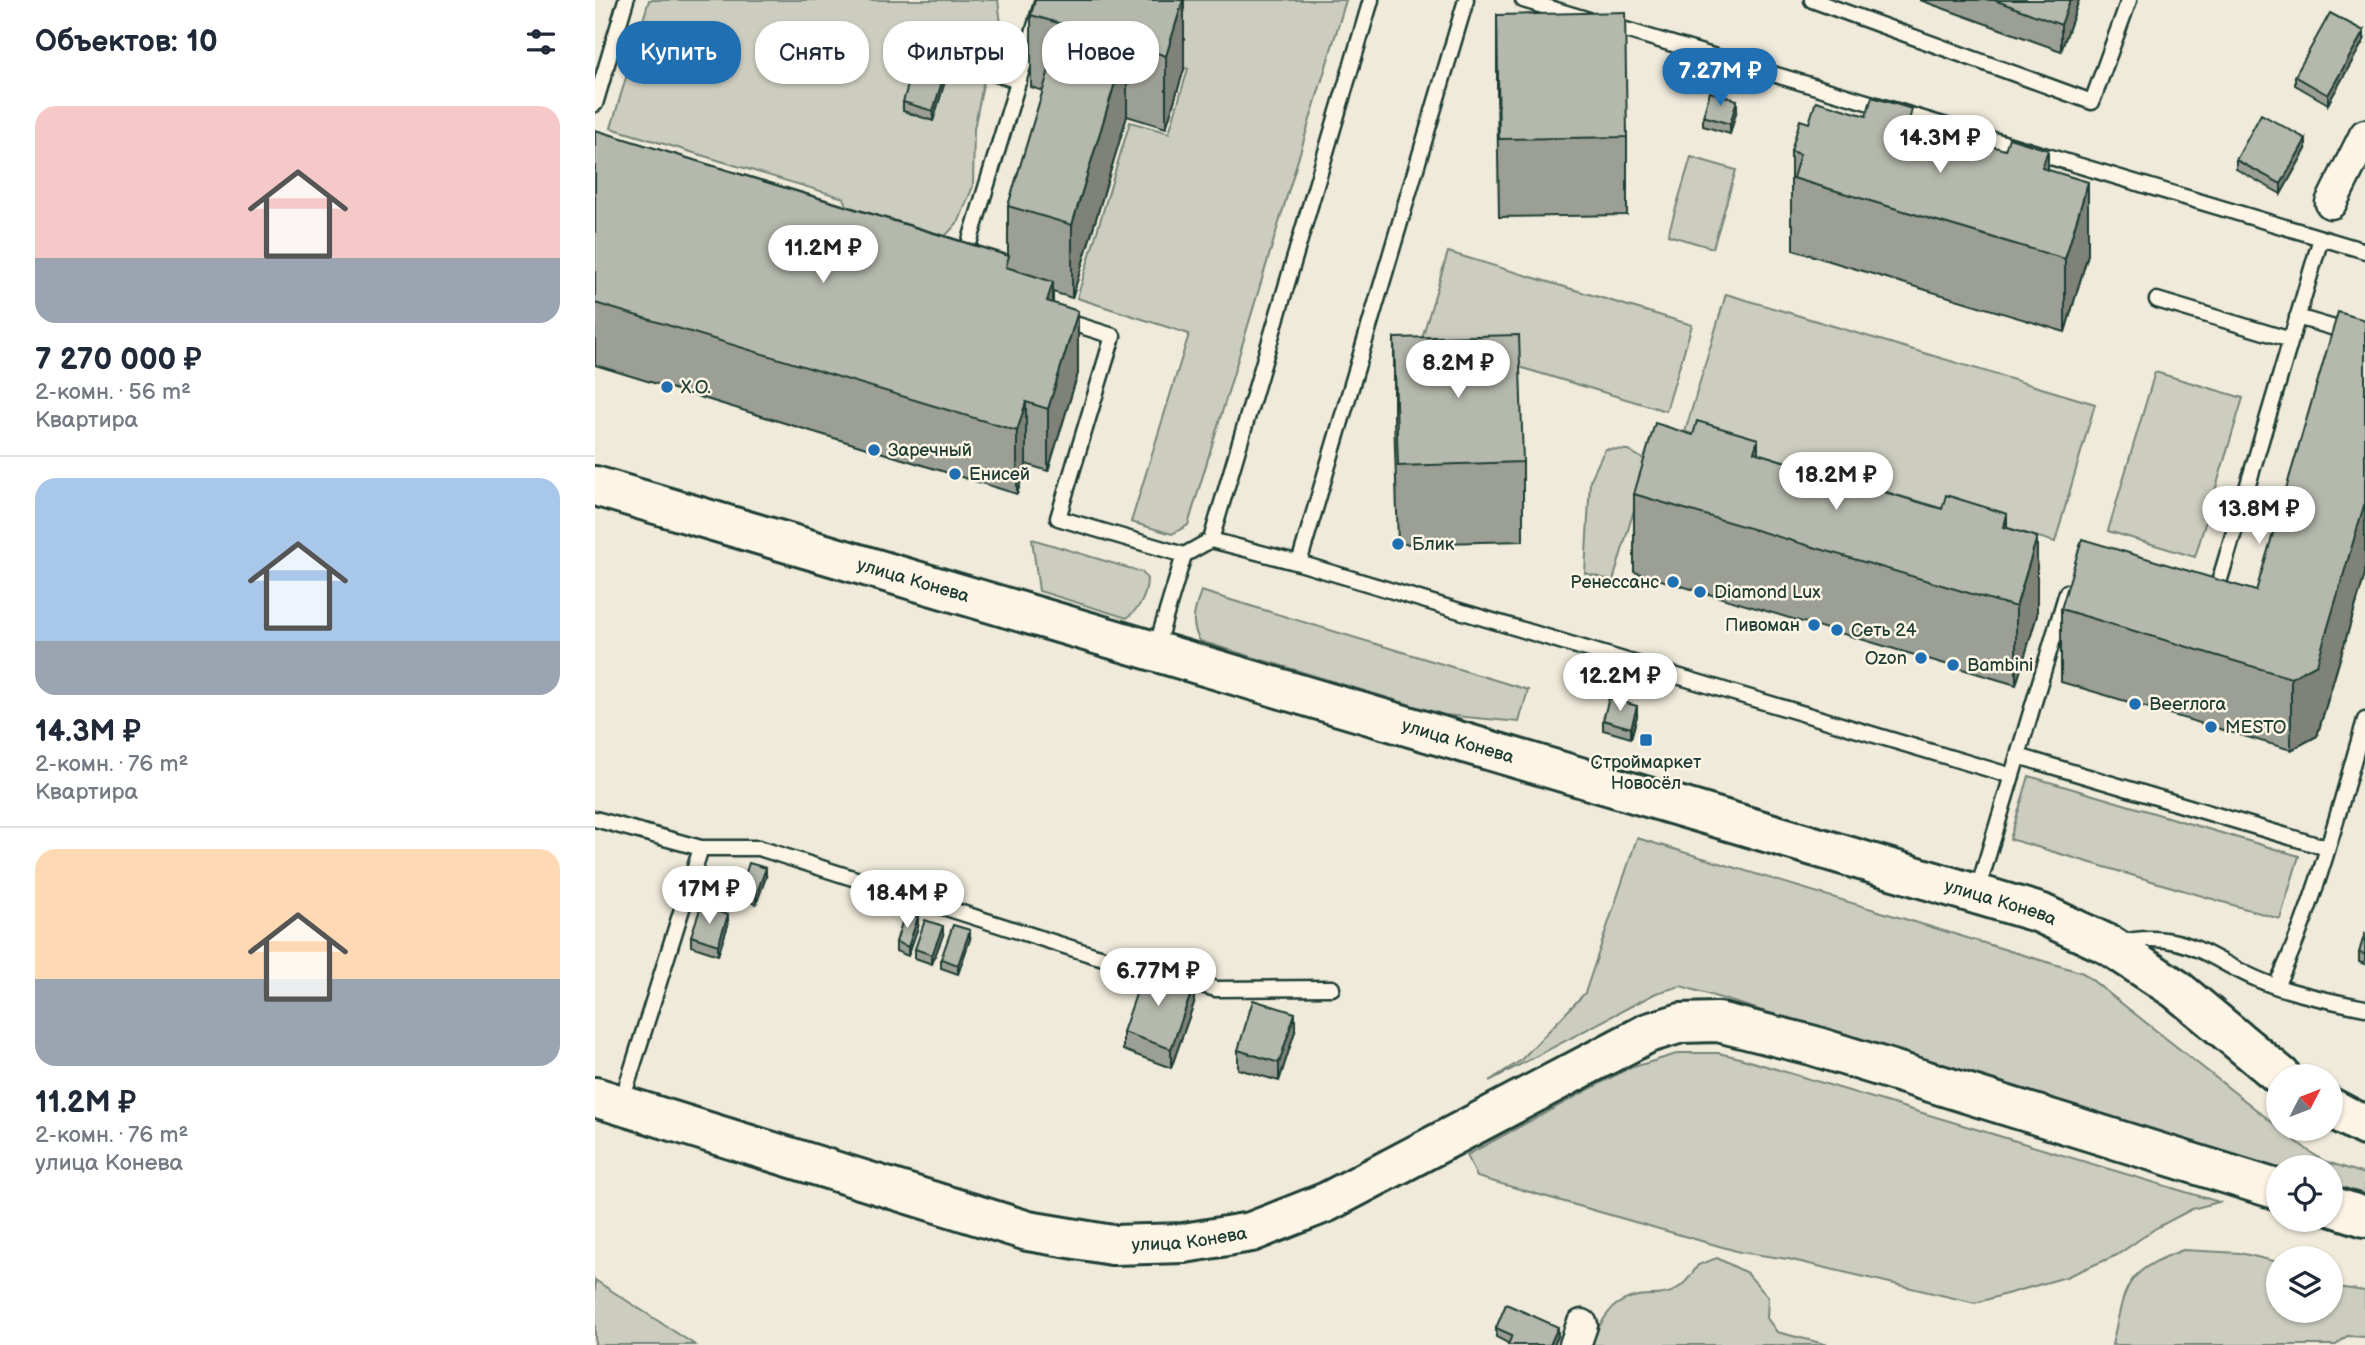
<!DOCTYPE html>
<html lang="ru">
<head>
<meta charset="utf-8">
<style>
	:root { --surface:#fff; --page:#f2f2f3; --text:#1f2937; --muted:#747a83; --line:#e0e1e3; --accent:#1f6fb2 }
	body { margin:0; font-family:"Balsamiq Sans",sans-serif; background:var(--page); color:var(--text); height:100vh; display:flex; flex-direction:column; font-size:26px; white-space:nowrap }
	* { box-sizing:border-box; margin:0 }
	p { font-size:23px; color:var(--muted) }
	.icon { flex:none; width:38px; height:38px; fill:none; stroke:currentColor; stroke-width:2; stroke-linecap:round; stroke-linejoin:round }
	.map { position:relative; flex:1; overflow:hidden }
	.side { display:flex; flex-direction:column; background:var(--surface); width:595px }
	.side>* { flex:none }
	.hud { position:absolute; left:21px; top:21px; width:665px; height:63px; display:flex; gap:14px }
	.needle { width:46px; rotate:48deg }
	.tools { position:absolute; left:1671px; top:1064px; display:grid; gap:14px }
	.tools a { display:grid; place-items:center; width:77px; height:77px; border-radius:50%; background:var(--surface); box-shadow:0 2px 5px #0004; font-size:35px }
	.price { position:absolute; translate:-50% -60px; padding:0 16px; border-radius:24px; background:#fff; color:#222; font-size:23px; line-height:46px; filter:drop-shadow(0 2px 4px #0008) }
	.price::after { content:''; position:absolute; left:50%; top:42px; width:21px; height:16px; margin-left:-10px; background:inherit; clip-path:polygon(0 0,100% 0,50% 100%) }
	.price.current { background:var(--accent); color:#fff }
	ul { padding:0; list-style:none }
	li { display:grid; align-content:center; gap:14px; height:371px; padding:0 35px }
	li+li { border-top:2px solid var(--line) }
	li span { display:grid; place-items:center; height:217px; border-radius:21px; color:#555 }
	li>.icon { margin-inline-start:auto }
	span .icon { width:126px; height:126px; fill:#fffc; stroke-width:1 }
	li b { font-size:30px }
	h2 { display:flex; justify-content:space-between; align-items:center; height:84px; padding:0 35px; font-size:30px }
	.chip { padding:0 24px; border-radius:28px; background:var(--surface); box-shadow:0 2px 5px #0004; font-size:24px; line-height:63px }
	.chip.current { background:var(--accent); color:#fff }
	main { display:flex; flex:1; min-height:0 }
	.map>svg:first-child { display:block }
	.green { fill:#cccdbf; stroke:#76857a; stroke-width:2 }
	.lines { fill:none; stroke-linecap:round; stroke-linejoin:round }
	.lane-casing { stroke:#1f3d34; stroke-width:19 }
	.street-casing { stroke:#1f3d34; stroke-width:35 }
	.primary-casing { stroke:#1f3d34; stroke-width:44 }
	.lane { stroke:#fcf5e5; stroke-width:14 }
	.street { stroke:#fcf5e5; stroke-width:30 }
	.primary { stroke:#fcf5e5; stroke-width:38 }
	.wall { fill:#9c9f95; stroke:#1f3d34; stroke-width:2 }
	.shaded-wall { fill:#7f8279; stroke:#1f3d34; stroke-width:2 }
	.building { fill:#b5b9ad; stroke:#1f3d34; stroke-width:2 }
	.poi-dot { fill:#1f6fb2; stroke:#fcf5e5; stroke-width:2.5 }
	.labels { text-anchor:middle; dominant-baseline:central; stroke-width:5; stroke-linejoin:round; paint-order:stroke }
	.poi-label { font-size:18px; fill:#1f3d34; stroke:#fcf5e5; text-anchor:start }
	.street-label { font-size:18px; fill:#1f3d34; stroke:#fcf5e5 }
</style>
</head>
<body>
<main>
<section class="side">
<h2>Объектов: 10<svg class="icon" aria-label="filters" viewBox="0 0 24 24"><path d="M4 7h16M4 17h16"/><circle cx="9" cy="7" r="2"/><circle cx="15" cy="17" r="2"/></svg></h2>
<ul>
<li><span style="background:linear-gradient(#f6c9c9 70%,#9aa5b1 0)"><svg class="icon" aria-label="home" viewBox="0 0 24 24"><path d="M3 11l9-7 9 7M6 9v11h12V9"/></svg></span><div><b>7 270 000 ₽</b><p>2-комн. · 56 m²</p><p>Квартира</p></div></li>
<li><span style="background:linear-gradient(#a9c7e8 75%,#9aa5b1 0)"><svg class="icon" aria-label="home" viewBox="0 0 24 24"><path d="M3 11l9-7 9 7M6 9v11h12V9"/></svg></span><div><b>14.3M ₽</b><p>2-комн. · 76 m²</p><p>Квартира</p></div></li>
<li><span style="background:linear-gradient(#ffd9b3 60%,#9aa5b1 0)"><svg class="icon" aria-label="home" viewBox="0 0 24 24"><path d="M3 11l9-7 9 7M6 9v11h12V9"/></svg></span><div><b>11.2M ₽</b><p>2-комн. · 76 m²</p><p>улица Конева</p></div></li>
</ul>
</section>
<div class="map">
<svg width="1770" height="1345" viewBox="0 0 1770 1345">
	<rect width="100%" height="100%" fill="#efeada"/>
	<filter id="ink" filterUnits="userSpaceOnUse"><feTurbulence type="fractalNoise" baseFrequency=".0143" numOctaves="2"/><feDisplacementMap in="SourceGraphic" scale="14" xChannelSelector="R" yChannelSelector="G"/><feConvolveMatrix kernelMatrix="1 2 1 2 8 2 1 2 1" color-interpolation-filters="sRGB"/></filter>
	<g filter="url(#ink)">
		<path class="green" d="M54,0H403L408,40L388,84L379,129L378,186L364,221L344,243L254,211L249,198L16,128Z
			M563,0H751L593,525L577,534L536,522L594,334L482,298L535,122L574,133L593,69L445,25Z
			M1096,157L1141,170L1118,248L1073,235Z
			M853,252L1097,325L1071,411L827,338Z
			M1131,294L1500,404L1460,542L1090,432Z
			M1560,372L1648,398L1600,557L1513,531Z
			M1010,449L1033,450L1053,462L1018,581L990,573L995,481Z
			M437,539L547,572L552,579C551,598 546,606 532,618L444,591Z
			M606,591L933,690L924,722L849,715L605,641C594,622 600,610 606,591Z
			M1434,776L1704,856L1685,919L1415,839Z
			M1042,838L1488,973L1715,1152L1729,1161L1770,1174V1194L1736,1184V1167L1683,1168L1086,986L1061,993L894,1081L925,1061L990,993Z
			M1085,1053H1123L1141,1057L1624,1202L1597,1209L1561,1228L1522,1255L1471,1277L1380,1303L1193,1259L1145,1252L882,1177L872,1155L1032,1069Z
			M1588,1250L1645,1253L1683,1262L1684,1311H1736V1286L1770,1291V1337L1752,1336L1741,1345H1517C1531,1286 1526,1273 1588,1250Z
			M1122,1258L1152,1273L1173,1297L1172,1318L1182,1332L1234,1345H993C1001,1333 1010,1313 1021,1305C1055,1282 1073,1314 1103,1265Z
			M0,1280L100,1345H0Z"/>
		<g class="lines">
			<g class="lane-casing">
				<path id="lane" d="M928,0L991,19
					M1217,0L1497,102L1534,0
					M1014,25L1770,251
					M328,51L424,81
					M0,104L31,0
					M369,260L448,0
					M1562,300L1696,340
					M1702,317L1770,337
					M467,320L518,336L463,518L589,555
					M616,540L704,563L1417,776
					M704,563L871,0
					M1620,596L1726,238
					M560,651L589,555L616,540L776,0
					M1423,756L1732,848
					M0,819L106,848H164L498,955L621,989L737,988
					M1382,892L1472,592
					M1523,943C1595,926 1619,966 1680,986C1709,996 1740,1002 1770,1008
					M1681,986C1721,903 1744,809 1770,720
					M26,1104L106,848"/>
			</g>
			<g class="street-casing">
				<path id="street" d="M1736,203L1770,135
					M980,1345L987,1325"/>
			</g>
			<g class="primary-casing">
				<g id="primary">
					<path id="s1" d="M0,486L1445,913L1514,945L1581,989L1686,1076"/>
					<path id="s2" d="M0,1097L433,1231L517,1245L589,1243L656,1232L732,1202L1053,1033L1086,1023L1123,1022L1216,1045L1684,1190"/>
					<path d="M1736,1108L1770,1126"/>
					<path d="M1736,1206L1770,1217"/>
				</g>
			</g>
			<use href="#lane" class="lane"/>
			<use href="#street" class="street"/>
			<use href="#primary" class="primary"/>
		</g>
		<path class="wall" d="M589,0V69L571,128L532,116L477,298L458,292V303L483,373L453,471L431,464L422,494L0,365V130L413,255V206L448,91L436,87V15Z
			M1325,0H1484L1466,51Z
			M902,15L1032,137V215L904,217L902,93Z
			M1769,40L1733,104L1700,85V76Z
			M353,71L338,121L308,111V102Z
			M1142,109L1135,134L1108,126V116Z
			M1271,116L1317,122L1453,170L1493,254L1470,332L1198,250V224H1196V151L1214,123Z
			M1711,149L1686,194L1641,169V160Z
			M1770,320V574L1722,736L1696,750L1466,682V609L1661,591Z
			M799,338L928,462V541L803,544L799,417Z
			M1163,454L1287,491L1442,615L1421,685L1039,572V494Z
			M1042,716L1036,738L1008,730V720Z
			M171,877L161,904L145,899V890Z
			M133,925L123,955L96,946V936Z
			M323,927L313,956L301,951V942Z
			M1770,933V964L1764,962V953Z
			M348,935L337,964L320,958V949Z
			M375,939L363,974L346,968V959Z
			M599,1003L576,1068L528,1050V1032Z
			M700,1031L684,1081L643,1069V1050Z
			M901,1328L963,1336L959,1345H913V1343L901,1337Z"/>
		<path class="shaded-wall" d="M588,0H589V69L571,128V56Z
			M1475,0H1484L1466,51V25Z
			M1769,31V40L1733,104V95Z
			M532,43V116L477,298V225Z
			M353,62V71L338,121V111Z
			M1142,100V109L1135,134V124Z
			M1711,139V149L1686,194V184Z
			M1453,150V222L1447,168Z
			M1493,182V254L1470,332V259Z
			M458,282V344L452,301Z
			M483,311V373L453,471V409Z
			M431,402V464L422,494V431Z
			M1163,439V517L1159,531V452Z
			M1287,476V554L1283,568V490Z
			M1770,502V574L1722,736L1696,750V678Z
			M1412,514V592L1409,605V527Z
			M1442,537V615L1421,685V607Z
			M1042,706V716L1036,738V728Z
			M171,868V877L161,904V895Z
			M133,915V925L123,955V945Z
			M323,917V927L313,956V947Z
			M348,926V935L337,964V955Z
			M375,930V939L363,974V965Z
			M599,985V1003L576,1068V1049Z
			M700,1013V1031L684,1081V1063Z
			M963,1327V1336L959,1345H955Z"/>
		<path class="building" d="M440,0H588L571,56L532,43L477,225L413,206L454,70L464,73L477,27L436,15Z
			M1399,0H1475L1466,25Z
			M1030,12L1032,137L904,139L902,15Z
			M1735,13L1769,31L1733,95L1700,76Z
			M323,52L353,62L338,111L308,102Z
			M1115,92L1142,100L1135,124L1108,116Z
			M1277,97L1317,109L1314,121L1410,150L1414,138L1453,150L1447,168L1493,182L1470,259L1198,178L1205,154L1196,151L1205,120L1214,123L1221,101L1271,116Z
			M1666,114L1711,139L1686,184L1641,160Z
			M0,130L414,256L411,267L458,282L452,301L483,311L453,409L431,402L422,431L0,303Z
			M1743,312L1770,320V502L1722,664L1696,678L1466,609L1487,539L1661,591Z
			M924,335L928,462L803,466L799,338Z
			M1102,421L1163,439L1159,452L1220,471L1224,458L1287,476L1283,490L1347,509L1351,495L1412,514L1409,527L1442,537L1421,607L1039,494L1060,423L1098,435Z
			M1014,698L1042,706L1036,728L1008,720Z
			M154,863L171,868L161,895L145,890Z
			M106,906L133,915L123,945L96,936Z
			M310,913L323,917L313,947L301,942Z
			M330,920L348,926L337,955L320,949Z
			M358,925L375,930L363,965L346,959Z
			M1770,933V954L1764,953Z
			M550,968L599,985L576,1049L528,1032Z
			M658,1000L700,1013L684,1063L643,1050Z
			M911,1304L963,1327L955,1345H913L917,1335L901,1328Z"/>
	</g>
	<g class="poi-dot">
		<circle cx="72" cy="387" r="7"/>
		<circle cx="279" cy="450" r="7"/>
		<circle cx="360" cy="474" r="7"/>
		<circle cx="803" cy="544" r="7"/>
		<circle cx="1078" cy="582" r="7"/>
		<circle cx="1105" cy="592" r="7"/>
		<circle cx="1219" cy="625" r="7"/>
		<circle cx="1242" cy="630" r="7"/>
		<circle cx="1326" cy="658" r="7"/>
		<circle cx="1358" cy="665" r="7"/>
		<circle cx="1540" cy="704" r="7"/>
		<circle cx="1616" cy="727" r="7"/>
		<rect x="1044" y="733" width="14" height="14" rx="3.5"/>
	</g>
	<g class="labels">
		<g class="poi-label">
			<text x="86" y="387">X.O.</text>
			<text x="293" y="450">Заречный</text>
			<text x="374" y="474">Енисей</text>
			<text x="817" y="544">Блик</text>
			<text x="1064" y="582" text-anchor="end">Ренессанс</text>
			<text x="1119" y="592">Diamond Lux</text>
			<text x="1205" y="625" text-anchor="end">Пивоман</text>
			<text x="1256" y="630">Сеть 24</text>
			<text x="1312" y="658" text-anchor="end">Ozon</text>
			<text x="1372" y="665">Bambini</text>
			<text x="1554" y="704">Beerлога</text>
			<text x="1630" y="727">MESTO</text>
			<text x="1051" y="762" text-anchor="middle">Строймаркет<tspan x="1051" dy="21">Новосёл</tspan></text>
		</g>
		<g class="street-label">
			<text stroke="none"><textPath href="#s1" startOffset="332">улица Конева</textPath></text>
			<text stroke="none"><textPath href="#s1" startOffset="900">улица Конева</textPath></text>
			<text stroke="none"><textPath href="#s1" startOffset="1466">улица Конева</textPath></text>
			<text stroke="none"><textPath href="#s2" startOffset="616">улица Конева</textPath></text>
		</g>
	</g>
</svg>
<div class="tools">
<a><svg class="needle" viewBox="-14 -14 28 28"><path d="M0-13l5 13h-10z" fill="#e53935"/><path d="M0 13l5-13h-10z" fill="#747a83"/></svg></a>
<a><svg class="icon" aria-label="locate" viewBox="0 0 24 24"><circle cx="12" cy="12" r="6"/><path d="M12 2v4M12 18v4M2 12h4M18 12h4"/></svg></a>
<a><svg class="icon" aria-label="layers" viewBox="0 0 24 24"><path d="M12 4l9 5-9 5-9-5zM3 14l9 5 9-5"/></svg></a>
</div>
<b class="price current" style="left:1125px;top:108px">7.27M ₽</b>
<b class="price" style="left:1345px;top:175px">14.3M ₽</b>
<b class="price" style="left:228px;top:285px">11.2M ₽</b>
<b class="price" style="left:863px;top:400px">8.2M ₽</b>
<b class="price" style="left:1241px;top:512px">18.2M ₽</b>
<b class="price" style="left:1664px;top:546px">13.8M ₽</b>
<b class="price" style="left:1025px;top:713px">12.2M ₽</b>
<b class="price" style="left:114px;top:926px">17M ₽</b>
<b class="price" style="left:312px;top:930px">18.4M ₽</b>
<b class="price" style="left:563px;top:1008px">6.77M ₽</b>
<div class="hud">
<a class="chip current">Купить</a>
<a class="chip">Снять</a>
<a class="chip">Фильтры</a>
<a class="chip">Новое</a>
</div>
</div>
</main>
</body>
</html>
